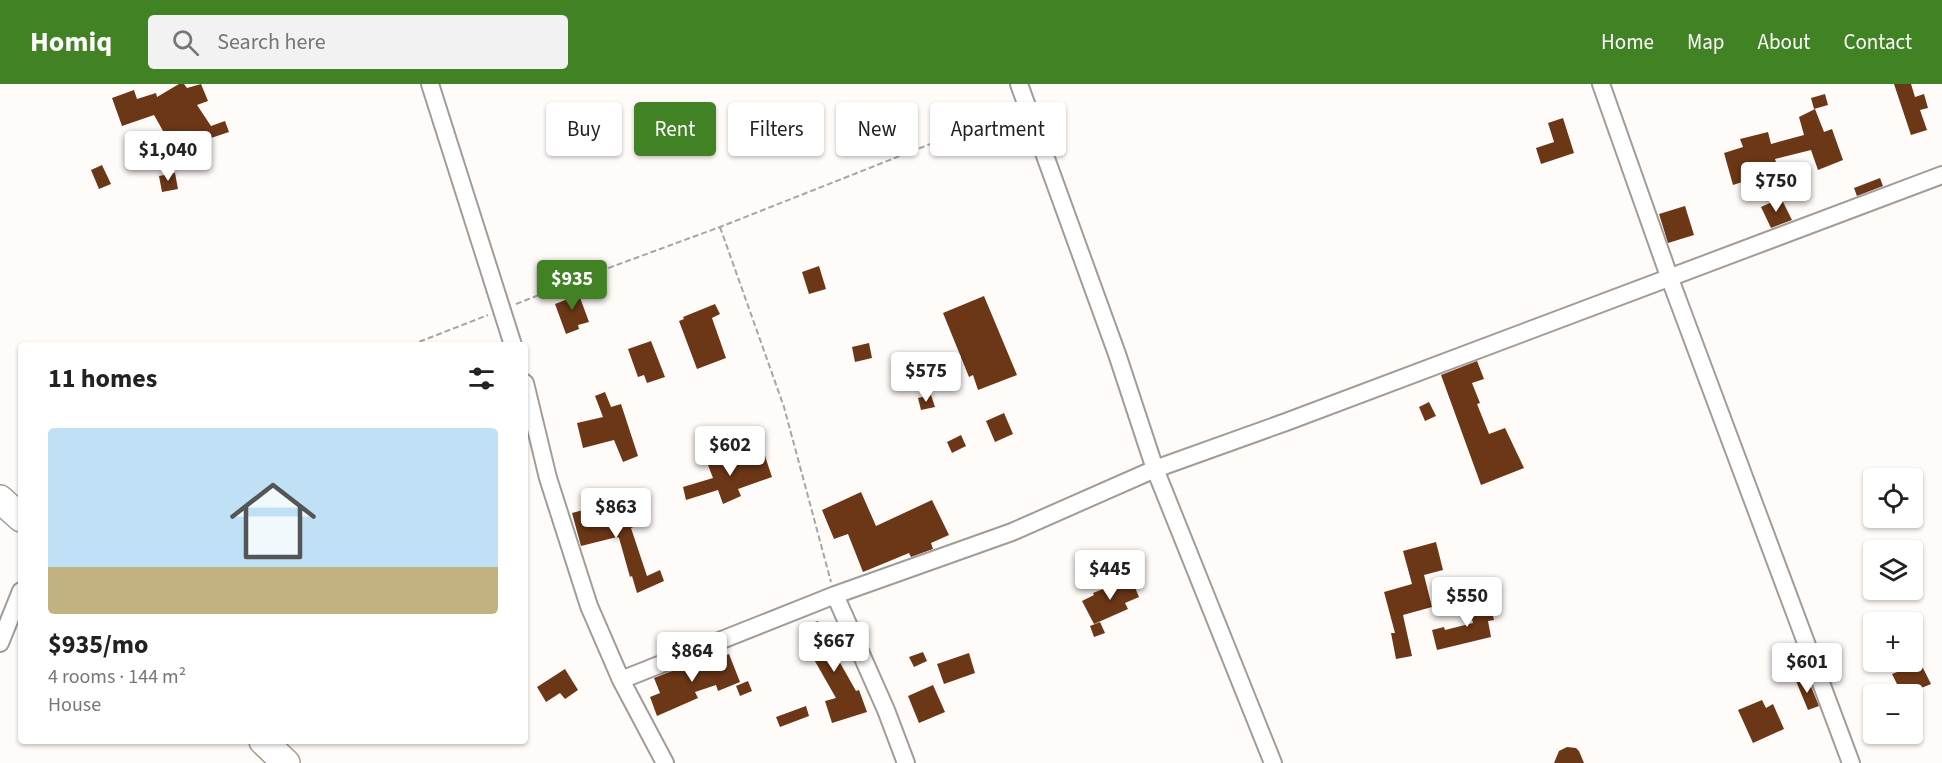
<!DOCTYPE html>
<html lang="en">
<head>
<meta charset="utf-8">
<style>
	:root { --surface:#fff; --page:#f2f2f2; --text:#222; --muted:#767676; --accent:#418224 }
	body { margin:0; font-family:"Source Sans 3",sans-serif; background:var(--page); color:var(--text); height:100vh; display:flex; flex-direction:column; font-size:22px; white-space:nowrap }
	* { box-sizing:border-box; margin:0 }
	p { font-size:20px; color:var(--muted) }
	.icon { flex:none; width:33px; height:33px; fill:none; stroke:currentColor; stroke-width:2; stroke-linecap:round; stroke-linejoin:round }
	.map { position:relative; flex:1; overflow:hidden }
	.side { position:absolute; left:18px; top:258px; width:510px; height:402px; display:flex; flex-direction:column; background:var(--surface); border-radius:6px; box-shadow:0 2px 4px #0004 }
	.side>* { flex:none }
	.guide { position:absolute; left:546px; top:18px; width:570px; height:54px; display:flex; gap:12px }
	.fabs { position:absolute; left:1863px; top:384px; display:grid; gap:12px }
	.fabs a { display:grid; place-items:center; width:60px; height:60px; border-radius:6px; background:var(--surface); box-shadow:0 2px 4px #0004; font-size:30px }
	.price { position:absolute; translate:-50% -51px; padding:0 14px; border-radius:6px; background:#fff; color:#222; font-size:20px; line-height:39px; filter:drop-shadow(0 2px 3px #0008) }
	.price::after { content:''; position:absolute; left:50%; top:36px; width:18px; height:14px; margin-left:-9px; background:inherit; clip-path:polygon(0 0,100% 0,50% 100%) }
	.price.current { background:var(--accent); color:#fff }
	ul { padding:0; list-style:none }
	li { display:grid; align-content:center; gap:12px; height:318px; padding:0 30px }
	li span { display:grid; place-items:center; height:186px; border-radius:6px; color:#555 }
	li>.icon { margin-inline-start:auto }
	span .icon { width:108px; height:108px; fill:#fffc; stroke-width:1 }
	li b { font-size:26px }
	h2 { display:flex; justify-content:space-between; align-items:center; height:72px; padding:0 30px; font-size:26px }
	.chip { padding:0 21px; border-radius:6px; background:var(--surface); box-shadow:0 2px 4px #0004; font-size:21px; line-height:54px }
	.chip.current { background:var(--accent); color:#fff }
	header { display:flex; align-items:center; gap:36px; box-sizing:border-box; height:84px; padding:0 30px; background:var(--accent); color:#fff }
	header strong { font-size:28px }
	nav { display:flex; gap:33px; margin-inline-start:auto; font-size:21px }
	.search { width:420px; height:54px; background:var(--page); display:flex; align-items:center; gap:15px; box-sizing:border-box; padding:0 21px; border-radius:6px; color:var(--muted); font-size:22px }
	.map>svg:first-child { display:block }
	.building { fill:#6c3716 }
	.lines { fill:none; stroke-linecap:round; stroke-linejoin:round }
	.minor-casing { stroke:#a29c98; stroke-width:20 }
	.primary-casing { stroke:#a29c98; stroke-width:30 }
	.path { stroke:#a8a5a4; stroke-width:2; stroke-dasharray:6 3; stroke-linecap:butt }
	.minor { stroke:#fff; stroke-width:16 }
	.primary { stroke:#fff; stroke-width:27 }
</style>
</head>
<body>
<header>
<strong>Homiq</strong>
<div class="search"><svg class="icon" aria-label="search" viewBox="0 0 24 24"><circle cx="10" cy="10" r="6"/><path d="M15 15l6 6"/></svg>Search here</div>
<nav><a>Home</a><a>Map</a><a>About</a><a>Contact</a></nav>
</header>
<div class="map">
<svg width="1942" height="679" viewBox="0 0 1942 679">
	<rect width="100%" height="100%" fill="#fffbf9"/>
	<path class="building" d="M179,0H184L187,4L201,0L208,17L197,21L211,42L225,37L229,48L202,57L206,64L186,74L178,57L171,61L154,31L122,42L112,14L134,6L137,15L156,9L157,13Z
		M1894,0H1911L1915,13L1924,10L1928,24L1920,26L1927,46L1911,51Z
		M1825,10L1828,21L1814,25L1811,14Z
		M1815,25L1824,48L1832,45L1843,76L1818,86L1811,66L1775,75L1776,78L1773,79L1776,87L1733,101L1724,69L1743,63L1740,55L1768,48L1771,60L1804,51L1799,33Z
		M1563,34L1574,69L1541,80L1536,64L1554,58L1548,39Z
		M102,81L111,100L99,105L91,86Z
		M175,89L178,105L162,108L159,92Z
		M1880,94L1883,102L1857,112L1854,104Z
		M1781,114L1792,136L1771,144L1761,123Z
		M1685,122L1694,151L1668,159L1659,130Z
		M819,182L826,205L809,210L802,188Z
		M575,200L589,238L578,241L579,245L566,250L555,220L568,215L564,204Z
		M984,212L1017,291L978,306L973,291L969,293L943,229Z
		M715,220L720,230L712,234L726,274L697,285L679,237L684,235L683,233Z
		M651,257L665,293L647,299L644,291L638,293L628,265Z
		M869,259L872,274L855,278L852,263Z
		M1477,277L1484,295L1472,299L1480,319L1477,320L1489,350L1505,344L1524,384L1481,401L1441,291Z
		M605,308L611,323L621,320L638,372L623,378L614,356L583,364L577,339L603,333L595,312Z
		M931,311L935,323L921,326L918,314Z
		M1429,318L1436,332L1425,337L1419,323Z
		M1004,329L1013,350L995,358L986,337Z
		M961,351L966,362L952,369L947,358Z
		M724,369L729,381L764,369L772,393L738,405L741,412L723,420L718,406L686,416L683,403L713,394L706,376Z
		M861,408L876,442L932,416L949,451L931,459L933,465L911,473L909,469L863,488L848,450L834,455L822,426Z
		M619,418L623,430L631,428L636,442L631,444L647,492L660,486L664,497L637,509L632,492L630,493L619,454L617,453L581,462L572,429L598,422L599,424Z
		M1436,458L1443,486L1424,491L1432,523L1403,531L1412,572L1396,575L1391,549H1395L1384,508L1412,500L1403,467Z
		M1131,494L1139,513L1125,519L1128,525L1094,540L1082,517L1094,511L1093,509Z
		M1488,513L1494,536L1488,537L1491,553L1437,566L1432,546L1444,543L1445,546L1473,539L1471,531L1478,529L1475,517Z
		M818,537L821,545L834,540L841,557L830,561L856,607L859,606L867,628L832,639L825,617L836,614L808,565L804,552L810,550L807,541Z
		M1100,538L1105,549L1094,553L1090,542Z
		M923,568L927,577L914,583L909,573Z
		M969,569L975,589L944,600L937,580Z
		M729,570L740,598L718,607L716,601L695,608L698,614L657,632L650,613L660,609L654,594L698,577L699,582Z
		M1902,578H1920L1931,600L1919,605L1921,610H1902L1892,590L1897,588L1893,581Z
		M565,585L578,606L565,615L560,609L546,618L537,603Z
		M1807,593L1819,622L1808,626L1796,597Z
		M748,597L752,607L740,612L736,602Z
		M933,601L945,628L919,639L908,612Z
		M1762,616L1766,624L1773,620L1784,645L1753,659L1738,626Z
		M806,622L809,632L780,643L776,633Z
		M1567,663L1576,664L1579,667L1584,679H1554L1559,667Z"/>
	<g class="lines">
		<g class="minor-casing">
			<path id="minor" d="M430,0L513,261
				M1019,0L1117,270L1155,385L1273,679
				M1601,0L1670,195L1851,679
				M525,299L548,394L589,522L621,596L665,679
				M835,511L886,626L906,679
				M0,559L21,507
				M621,596L835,511L1012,448L1155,385L1286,338L1942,91"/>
		</g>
		<g class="primary-casing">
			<path id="primary" d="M0,415L21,434
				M263,657L286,679"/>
		</g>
		<path class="path" d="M720,143L784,323L831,498
			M516,220L603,186L720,143L1014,27
			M411,261L488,231"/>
		<use href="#minor" class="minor"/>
		<use href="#primary" class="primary"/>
	</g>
</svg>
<div class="fabs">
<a><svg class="icon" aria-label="locate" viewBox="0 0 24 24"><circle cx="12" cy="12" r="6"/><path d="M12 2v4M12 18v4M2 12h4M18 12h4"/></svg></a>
<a><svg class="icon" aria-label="layers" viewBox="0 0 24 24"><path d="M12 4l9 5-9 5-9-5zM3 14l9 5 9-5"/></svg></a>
<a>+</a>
<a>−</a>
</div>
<b class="price" style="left:168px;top:98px">$1,040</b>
<b class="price" style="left:1776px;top:129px">$750</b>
<b class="price current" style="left:572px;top:227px">$935</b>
<b class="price" style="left:926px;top:319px">$575</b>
<b class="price" style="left:730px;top:393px">$602</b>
<b class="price" style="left:616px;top:455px">$863</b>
<b class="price" style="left:1110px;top:517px">$445</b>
<b class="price" style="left:1467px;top:544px">$550</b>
<b class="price" style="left:834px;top:589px">$667</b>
<b class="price" style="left:692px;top:599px">$864</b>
<b class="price" style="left:1807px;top:610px">$601</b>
<div class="guide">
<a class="chip">Buy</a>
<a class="chip current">Rent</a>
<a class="chip">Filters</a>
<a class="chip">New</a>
<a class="chip">Apartment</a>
</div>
<section class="side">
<h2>11 homes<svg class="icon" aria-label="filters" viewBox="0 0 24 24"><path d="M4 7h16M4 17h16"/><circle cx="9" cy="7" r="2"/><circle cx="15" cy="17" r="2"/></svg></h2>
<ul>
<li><span style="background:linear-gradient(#bfe0f5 75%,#c2b280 0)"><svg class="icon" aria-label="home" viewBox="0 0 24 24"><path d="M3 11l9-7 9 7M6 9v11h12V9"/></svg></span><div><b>$935/mo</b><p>4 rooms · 144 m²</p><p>House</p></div></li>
</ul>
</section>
</div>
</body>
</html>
